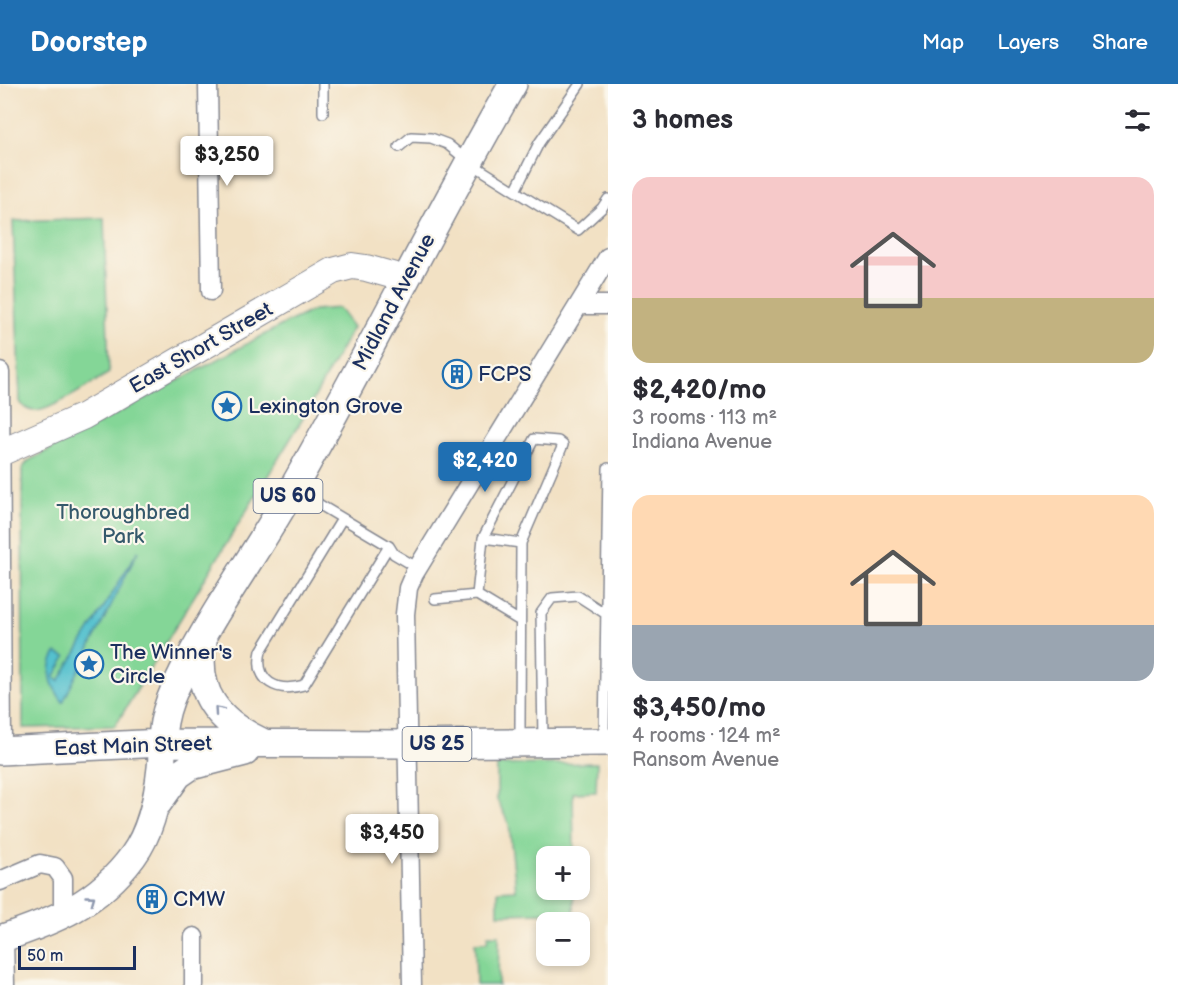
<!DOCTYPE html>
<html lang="en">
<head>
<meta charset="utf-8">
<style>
	:root { --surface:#fff; --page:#f2f2f3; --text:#2b2b33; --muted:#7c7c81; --accent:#1f6fb2 }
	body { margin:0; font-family:"Balsamiq Sans",sans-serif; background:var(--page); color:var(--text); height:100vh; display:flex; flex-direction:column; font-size:22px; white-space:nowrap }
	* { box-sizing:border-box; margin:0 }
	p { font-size:20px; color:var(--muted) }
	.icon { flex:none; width:33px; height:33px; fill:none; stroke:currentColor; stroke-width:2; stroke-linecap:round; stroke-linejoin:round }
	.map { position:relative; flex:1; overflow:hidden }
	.panel { display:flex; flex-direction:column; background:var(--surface); width:570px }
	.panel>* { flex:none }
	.tools { position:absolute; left:536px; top:762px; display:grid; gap:12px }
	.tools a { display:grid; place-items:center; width:54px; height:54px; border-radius:12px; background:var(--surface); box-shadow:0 3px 9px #0003; font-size:30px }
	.scale { position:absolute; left:18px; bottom:15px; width:118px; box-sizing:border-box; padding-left:6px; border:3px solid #1b2f5e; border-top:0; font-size:16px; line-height:21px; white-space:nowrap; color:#1b2f5e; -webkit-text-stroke:4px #fbf7ec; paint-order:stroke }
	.price { position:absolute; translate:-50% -51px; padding:0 14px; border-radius:6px; background:#fff; color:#222; font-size:20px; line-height:39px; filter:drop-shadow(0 2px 3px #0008) }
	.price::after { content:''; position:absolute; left:50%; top:36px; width:18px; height:14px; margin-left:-9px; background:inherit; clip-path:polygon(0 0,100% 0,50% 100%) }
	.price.current { background:var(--accent); color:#fff }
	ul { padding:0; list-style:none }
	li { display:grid; align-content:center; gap:12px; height:318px; padding:0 24px }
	li span { display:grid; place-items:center; height:186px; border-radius:18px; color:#555 }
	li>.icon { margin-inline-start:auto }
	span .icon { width:108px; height:108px; fill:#fffc; stroke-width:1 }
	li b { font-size:26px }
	h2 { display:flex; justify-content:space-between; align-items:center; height:72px; padding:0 24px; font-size:26px }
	header { display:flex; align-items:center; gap:36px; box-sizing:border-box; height:84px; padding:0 30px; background:var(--accent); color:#fff }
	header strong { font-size:28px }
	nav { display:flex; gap:33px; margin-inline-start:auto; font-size:21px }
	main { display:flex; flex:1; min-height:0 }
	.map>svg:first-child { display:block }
	.green { fill:#84d697; stroke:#50827a; stroke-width:1.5 }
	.water { fill:#54c1ce; stroke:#387896; stroke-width:1.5 }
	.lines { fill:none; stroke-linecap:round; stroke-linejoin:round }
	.service-casing { stroke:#868891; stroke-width:12 }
	.minor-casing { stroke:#868891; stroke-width:21 }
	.secondary-casing { stroke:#868891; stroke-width:28 }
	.primary-casing { stroke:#868891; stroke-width:30 }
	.service { stroke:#fff; stroke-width:9 }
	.minor { stroke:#fff; stroke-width:18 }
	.secondary { stroke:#fff; stroke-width:26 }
	.primary { stroke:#fff; stroke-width:27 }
	.oneway { stroke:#8d97ae }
	.labels { text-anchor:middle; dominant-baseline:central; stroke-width:4.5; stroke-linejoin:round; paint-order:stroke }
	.shield { fill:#fbf7ec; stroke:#5e6b89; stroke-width:1.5 }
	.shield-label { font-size:20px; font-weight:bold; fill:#1b2f5e }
	.street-label { font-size:21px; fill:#1b2f5e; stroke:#fbf7ec }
	.poi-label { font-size:21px; fill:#1b2f5e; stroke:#fbf7ec; text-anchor:start }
	.park-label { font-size:21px; fill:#35596c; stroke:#fbf7ec }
</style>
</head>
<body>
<header>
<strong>Doorstep</strong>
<nav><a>Map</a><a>Layers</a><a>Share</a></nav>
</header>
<main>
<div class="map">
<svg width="608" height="901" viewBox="0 0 608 901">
	<rect width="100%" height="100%" fill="#fbf7ec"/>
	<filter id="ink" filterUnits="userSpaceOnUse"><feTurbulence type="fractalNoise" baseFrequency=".0167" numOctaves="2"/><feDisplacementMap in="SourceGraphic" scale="12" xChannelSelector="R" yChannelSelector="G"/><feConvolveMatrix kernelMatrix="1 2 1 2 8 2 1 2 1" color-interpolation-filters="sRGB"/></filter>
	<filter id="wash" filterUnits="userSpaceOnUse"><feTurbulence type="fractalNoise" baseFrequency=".008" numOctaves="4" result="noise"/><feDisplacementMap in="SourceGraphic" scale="24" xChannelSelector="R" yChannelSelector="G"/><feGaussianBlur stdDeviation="1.35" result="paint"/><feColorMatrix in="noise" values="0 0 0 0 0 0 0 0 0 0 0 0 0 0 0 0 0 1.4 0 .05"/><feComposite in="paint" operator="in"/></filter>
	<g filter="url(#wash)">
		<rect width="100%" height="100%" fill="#f2e1c4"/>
		<path class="green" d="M104,134L109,289C95,298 50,327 36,327C28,327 24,324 20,318L13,137Z
			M339,224L353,243L302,336L115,642L23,644L22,385L28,377L286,239L314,226Z
			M597,679L596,708L573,709L574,772H546V806H574V838H546V829L498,830V807L516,806L509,740L497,716V681Z
			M488,851H499L498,901H476L475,859L487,858Z"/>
		<path class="water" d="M138,467L63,618C51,602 45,587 56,569L66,573L54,593L59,597Z"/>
	</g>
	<g filter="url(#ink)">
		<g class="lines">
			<g class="service-casing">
				<path id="service" d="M323,0V29
					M399,63L411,53L431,54L447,60L469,78L515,107L539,59L580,0
					M515,107L578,146L602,124L608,115
					M295,406L389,462L394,470L418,484
					M342,435L261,567C254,598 277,609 304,601L389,462
					M483,454L521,459
					M435,515L477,511
					M604,655L608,384
					M520,656V640L521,459L563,361L558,357L534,355L483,454L477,511L520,537
					M543,656L541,529L552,514L578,512L606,530"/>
			</g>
			<g class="minor-casing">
				<path id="minor" d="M208,0L211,207
					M579,221H608
					M0,288L2,667
					M0,797L40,780L55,783L63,794V832
					M194,853V901
					M4,854L5,901
					M412,901L405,530L408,504L414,490L608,173"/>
			</g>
			<g class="secondary-casing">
				<path id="secondary" d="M0,369L84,332L333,187L352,182L366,184L406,195"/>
			</g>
			<g class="primary-casing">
				<path id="primary" d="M203,557C194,608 217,637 262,658
					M0,667L162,659L408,660L608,658
					M158,719L178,691L191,682L245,668
					M0,855C54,837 98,820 133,772C150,749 158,713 161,684C163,669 161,653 164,638C167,621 174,605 182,590C214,525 258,467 293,404C369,271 436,132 513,0"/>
			</g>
			<use href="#service" class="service"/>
			<use href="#minor" class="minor"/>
			<use href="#secondary" class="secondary"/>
			<use href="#primary" class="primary"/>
		</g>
		<defs><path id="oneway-chevron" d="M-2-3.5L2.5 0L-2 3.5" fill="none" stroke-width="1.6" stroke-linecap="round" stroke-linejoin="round" transform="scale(1.5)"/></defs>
		<g class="oneway">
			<use href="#oneway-chevron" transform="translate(218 626) rotate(-131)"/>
			<use href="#oneway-chevron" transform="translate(91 815) rotate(-36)"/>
		</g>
	</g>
	<defs>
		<g id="building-ring" transform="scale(1.5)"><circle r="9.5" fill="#fbf7ec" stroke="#1f6fb2" stroke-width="1.5"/><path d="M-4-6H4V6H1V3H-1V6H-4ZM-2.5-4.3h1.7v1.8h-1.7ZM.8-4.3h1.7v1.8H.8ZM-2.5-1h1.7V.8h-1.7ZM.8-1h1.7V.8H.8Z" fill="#1f6fb2"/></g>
		<g id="sight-ring" transform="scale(1.5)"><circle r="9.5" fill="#fbf7ec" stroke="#1f6fb2" stroke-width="1.5"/><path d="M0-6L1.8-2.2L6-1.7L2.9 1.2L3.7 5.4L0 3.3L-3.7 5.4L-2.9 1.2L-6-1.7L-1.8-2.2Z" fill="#1f6fb2"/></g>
	</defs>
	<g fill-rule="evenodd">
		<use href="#building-ring" x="457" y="290"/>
		<use href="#sight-ring" x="227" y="322"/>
		<use href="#sight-ring" x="89" y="580"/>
		<use href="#building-ring" x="152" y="815"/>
	</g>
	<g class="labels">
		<g class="shield">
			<rect x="253.5" y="395" width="69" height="34" rx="4.5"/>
			<rect x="402.5" y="643" width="69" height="34" rx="4.5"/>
		</g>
		<g class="shield-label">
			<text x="288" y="412">US 60</text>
			<text x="437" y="660">US 25</text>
		</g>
		<g class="street-label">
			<text transform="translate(394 218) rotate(-62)">Midland Avenue</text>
			<text transform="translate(201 264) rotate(-30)">East Short Street</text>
			<text transform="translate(133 662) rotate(-2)">East Main Street</text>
		</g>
		<g class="poi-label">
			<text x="478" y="290">FCPS</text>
			<text x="248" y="322">Lexington Grove</text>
			<text x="110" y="568">The Winner's<tspan x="110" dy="24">Circle</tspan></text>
			<text x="173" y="815">CMW</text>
		</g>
		<g class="park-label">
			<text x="123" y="428">Thoroughbred<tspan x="123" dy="24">Park</tspan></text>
		</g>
	</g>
</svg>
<div class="tools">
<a>+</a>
<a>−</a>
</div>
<div class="scale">50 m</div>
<b class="price" style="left:227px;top:103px">$3,250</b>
<b class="price current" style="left:485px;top:409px">$2,420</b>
<b class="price" style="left:392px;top:781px">$3,450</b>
</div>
<section class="panel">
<h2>3 homes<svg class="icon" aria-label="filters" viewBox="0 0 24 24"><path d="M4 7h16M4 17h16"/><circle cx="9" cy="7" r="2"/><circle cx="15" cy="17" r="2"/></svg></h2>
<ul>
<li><span style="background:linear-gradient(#f6c9c9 65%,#c2b280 0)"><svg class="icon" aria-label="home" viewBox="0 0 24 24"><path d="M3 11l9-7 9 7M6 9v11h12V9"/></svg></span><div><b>$2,420/mo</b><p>3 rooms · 113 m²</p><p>Indiana Avenue</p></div></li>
<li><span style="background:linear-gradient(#ffd9b3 70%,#9aa5b1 0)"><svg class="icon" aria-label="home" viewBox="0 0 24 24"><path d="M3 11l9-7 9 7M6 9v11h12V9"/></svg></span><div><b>$3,450/mo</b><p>4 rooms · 124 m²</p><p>Ransom Avenue</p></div></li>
</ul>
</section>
</main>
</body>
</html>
